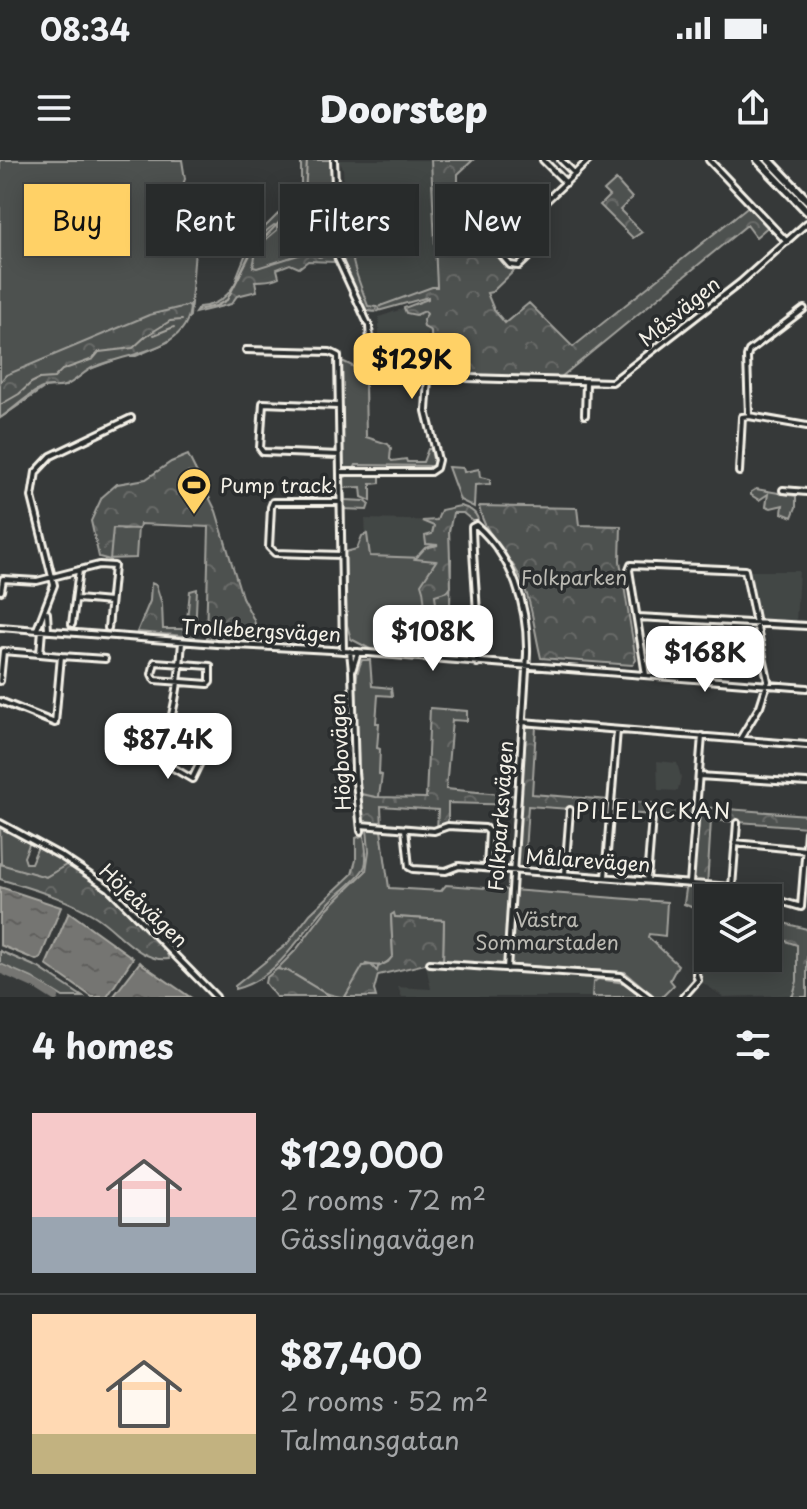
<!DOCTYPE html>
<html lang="en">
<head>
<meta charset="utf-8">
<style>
	:root { --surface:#282b2b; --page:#343737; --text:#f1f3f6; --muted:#a5a7a9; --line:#444747; --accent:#ffd166 }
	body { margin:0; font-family:"Playpen Sans",sans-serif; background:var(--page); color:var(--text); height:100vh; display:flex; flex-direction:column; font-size:30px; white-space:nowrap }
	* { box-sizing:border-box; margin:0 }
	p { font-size:26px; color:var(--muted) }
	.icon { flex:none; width:44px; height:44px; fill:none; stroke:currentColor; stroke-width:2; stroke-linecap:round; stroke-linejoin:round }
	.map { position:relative; height:837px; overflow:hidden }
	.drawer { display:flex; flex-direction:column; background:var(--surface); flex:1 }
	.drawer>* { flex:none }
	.hud { position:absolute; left:24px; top:24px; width:760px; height:72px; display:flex; gap:16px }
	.controls { position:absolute; left:694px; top:724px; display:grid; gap:16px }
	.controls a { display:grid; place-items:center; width:88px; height:88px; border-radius:0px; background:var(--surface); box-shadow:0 4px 20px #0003,0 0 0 2px var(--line); font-size:40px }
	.price { position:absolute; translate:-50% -68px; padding:0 18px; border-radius:16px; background:#fff; color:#222; font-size:26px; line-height:52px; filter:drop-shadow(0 2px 4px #0008) }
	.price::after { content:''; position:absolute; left:50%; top:48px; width:24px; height:18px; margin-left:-12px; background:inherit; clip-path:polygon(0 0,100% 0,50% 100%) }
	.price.selected { background:var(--accent); color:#111 }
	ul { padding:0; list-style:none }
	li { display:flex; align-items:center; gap:24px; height:200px; padding:0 32px }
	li+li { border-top:2px solid var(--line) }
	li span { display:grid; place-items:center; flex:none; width:224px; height:160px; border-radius:0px; color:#555 }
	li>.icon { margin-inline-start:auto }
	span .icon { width:96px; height:96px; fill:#fffc; stroke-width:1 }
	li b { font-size:34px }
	h2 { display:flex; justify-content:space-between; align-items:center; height:96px; padding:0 32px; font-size:34px }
	.pill { padding:0 28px; border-radius:0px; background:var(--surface); box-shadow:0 4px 20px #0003,0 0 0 2px var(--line); font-size:28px; line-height:72px }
	.pill.selected { background:var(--accent); color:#111 }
	.status { display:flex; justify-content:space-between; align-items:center; height:56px; padding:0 40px; background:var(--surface); direction:ltr }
	.status svg { height:22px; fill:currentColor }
	header { display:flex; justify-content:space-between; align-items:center; height:104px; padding:0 32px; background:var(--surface); font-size:36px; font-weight:800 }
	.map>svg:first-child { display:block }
	.built { fill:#434645 }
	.green { fill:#4e514f; stroke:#a1a19c; stroke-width:2 }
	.forest { fill:url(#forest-crowns); stroke:#a1a19c; stroke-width:2 }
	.water { fill:url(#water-ripples); stroke:#a8a7a1; stroke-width:2 }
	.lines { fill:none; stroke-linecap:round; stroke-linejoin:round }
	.stream { stroke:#a8a7a1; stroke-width:2 }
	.river { stroke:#757572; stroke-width:8 }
	.minor-casing { stroke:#f4f1e8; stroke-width:10 }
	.major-casing { stroke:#f4f1e8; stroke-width:12 }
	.minor { stroke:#2a2d2e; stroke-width:4 }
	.major { stroke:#2a2d2e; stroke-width:6 }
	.labels { text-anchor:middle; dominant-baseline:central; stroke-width:7; stroke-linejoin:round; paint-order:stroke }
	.street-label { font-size:20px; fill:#f4f1e8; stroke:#2a2d2e }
	.poi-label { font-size:20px; fill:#f4f1e8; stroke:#2a2d2e; text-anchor:start }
	.park-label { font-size:20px; fill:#bab9b2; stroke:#2a2d2e }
	.neighbourhood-label { font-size:22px; letter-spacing:2px; fill:#f4f1e8; stroke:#2a2d2e }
</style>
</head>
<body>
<div class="status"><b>08:34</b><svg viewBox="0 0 49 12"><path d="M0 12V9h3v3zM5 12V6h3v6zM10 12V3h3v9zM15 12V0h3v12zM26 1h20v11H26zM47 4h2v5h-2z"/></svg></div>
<header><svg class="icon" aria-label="menu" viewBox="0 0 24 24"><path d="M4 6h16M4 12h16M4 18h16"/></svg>Doorstep<svg class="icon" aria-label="share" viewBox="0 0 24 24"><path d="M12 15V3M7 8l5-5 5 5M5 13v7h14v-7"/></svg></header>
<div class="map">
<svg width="807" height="837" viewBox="0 0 807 837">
	<defs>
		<pattern id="forest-crowns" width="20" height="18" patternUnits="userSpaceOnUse" patternTransform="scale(2)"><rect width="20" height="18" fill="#4e514f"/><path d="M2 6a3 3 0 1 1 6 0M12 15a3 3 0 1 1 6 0" fill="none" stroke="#686a68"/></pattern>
		<pattern id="water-ripples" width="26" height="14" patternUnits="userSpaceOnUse" patternTransform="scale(2)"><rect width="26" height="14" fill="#757572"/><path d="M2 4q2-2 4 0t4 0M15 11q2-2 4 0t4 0" fill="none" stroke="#5f5e5c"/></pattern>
	</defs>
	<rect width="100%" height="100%" fill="#363939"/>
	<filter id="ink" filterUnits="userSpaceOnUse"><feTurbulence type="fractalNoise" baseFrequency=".0125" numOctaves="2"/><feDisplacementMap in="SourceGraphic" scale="16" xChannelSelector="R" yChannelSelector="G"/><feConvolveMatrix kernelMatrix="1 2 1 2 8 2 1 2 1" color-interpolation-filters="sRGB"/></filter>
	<g filter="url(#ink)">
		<path class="built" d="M338,0H430L436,128L381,150L370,149L341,98L340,50L344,33L343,8Z
			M428,140L431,169L427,176L428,212L383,209L379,206V157Z
			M365,359L451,361V399L367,396Z
			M750,411H799L796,463L759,462Z
			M657,601L677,603L681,617L678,631L658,630Z
			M768,775L797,785V821L793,835L724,837L698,820L700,785H708V798H768Z
			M426,806L617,819L643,837H402L398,827L431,829Z"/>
		<path class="green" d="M0,0H182L185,19L180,33L182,51L194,53L197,62L190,156L168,182L136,196H125L90,209L66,226L44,228L0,258Z
			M301,0H331L334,95L321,96L304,93L237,116L251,81L301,31Z
			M342,201L377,218L365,222L366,277L388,284L391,288L390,299L392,301L406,299L407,302H423L428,289H431L434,304L431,306L356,305L354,309L342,308Z
			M448,307L463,308L464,312L479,309L480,317L490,319V324L475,325L474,347L460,340Z
			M349,315L380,316V323L371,324V341L362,337L361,327L344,328L345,340L365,341L369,344L367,350L343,349L342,319Z
			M756,329L796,336V347L792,357L782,353L783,345L771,348L766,346L768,334L759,340L751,335V332Z
			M92,359L123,369L138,367L136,398L105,399L112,376L109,377Z
			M367,374L370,396L451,399L449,496L474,500L372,490L351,479L347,465L345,392L357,389L362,376Z
			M362,500H370L372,526L391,528L392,536L378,535L376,563H379L377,588L380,589L379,614L382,615L379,636L381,664L364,661C359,622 345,535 362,500Z
			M0,665L30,682L24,697L26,703H31L38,687H42L74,708L66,706L46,717L1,705Z
			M367,669L381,670L389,728L441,731L446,725L667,742L665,776L649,774L648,777L678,805L670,820L674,825L662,837H655L625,812L443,801L444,760L394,757V754L391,756L393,796C385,806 378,807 366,804L345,837C317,837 302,812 277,809L296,790L327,749L366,711L369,691Z
			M0,791L39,808L83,837H63L32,818L0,804Z
			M598,819L625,823L637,833V837H592L593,823Z"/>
		<path class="forest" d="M431,0H473L458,14V39L500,85L498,88L507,103L519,106L492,132L487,133L494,150L505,163L529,143L573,187L751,44L770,65L756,77L747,65L555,222L432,217L431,171L424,167L423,160L427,154L425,151L416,155L406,153L404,148L428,139V137L378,151L380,146L432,127H437Z
			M616,20L632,38L620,50L642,72L633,78L600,45L609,36L604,31Z
			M274,65L277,66V70L257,87L253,107L257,108L308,92L319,97L333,95L334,102L308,101L299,108L290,104L277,109L279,117C270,122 263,120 255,121L257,131L237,136L231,144L195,153L199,147C246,144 237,89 274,65Z
			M351,67C353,78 351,90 353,101C354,109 365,138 368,146L377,147L375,152L367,151L342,103L340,82L345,79L346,68Z
			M190,145C190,193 121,193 90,209C81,214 74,223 64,226C56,229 49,225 40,229C26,236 14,249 0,258V222L6,215L149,155Z
			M188,295L216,351L242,437L254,460L259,480L206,478L209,367L140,364L139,369L113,368L110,400L99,397L91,361L102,337L117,324L146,319L171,302Z
			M460,346C468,348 476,351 478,360L474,362L463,353H453L449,371L451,427L448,431L435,435L438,460L426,471L423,468C423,453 427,439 421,424L436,401L415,399L425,388L438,385L426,384L425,376L432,374L434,366L422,361L437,360L441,350Z
			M479,346L577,348L579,365L621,366L620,401L636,500L632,505L541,498C534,470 532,440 519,415C506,390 483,373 479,346Z
			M151,423L156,425L162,444L163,469H186L190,431L197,429L195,477L137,472L150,441Z
			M430,548L467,551V561L452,560L446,629L521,636L525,566L536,567L532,634L807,655V667L711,660L707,727L708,754L684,744L686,729L693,725L697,658L528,646L524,707H517L519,645L448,643V666L437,671L438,650L381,646L382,667L361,665L356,633L376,637L426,638Z
			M364,675C365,684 368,697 365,706C361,717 339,733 330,742C300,773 280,818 235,829V826L287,784L310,754L352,714L356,700V678Z
			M0,704L46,717L66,705L74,708C98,723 162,774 169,799C140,803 118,770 95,756C66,738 32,729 0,719Z
			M394,753L395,757L444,760L443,801H431L430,803L378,815L374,830L376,837H345L363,806L371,805L377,811L378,807L388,802L393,796L391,755Z
			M768,759L807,769V837H790L793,835L797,821V785L768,775Z
			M277,809L288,811L331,837H276L265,823L266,818Z"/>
		<path class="water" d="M0,727L61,747L40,799L36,800L0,785Z
			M69,752L133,798L107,837H92L46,805Z
			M140,802L142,804L190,837H113Z"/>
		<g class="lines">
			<path class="stream" d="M197,150L216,146L227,140L253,89L305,36L307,0
				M154,175L174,167
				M0,245L19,234L31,223L39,219L54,218L62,210L93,199L99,192L133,188L146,176L170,161L182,160"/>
			<path class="river" d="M0,809L36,825L55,837"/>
			<g class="minor-casing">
				<path id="minor" d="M334,0L338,99L369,166L372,211L380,215L428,217L426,251L438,300L436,308L430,312H340
					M543,0L566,23
					M561,0L575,14
					M709,0L787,82
					M523,64L501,40L504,32L512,33L534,54
					M537,89L519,106L510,105L498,91L500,85L589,0
					M246,190L330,192L338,196L343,491
					M468,218L612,222L741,122L807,63
					M338,246L263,243L260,288L263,292L339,295
					M585,255L586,223
					M749,256L747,197L749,191L804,149
					M749,256L807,266
					M739,312L742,257L749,256
					M783,330L807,332
					M340,342H273L271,347L269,387L275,393L341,395
					M1,431L3,419L37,421L99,405L114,406L108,468
					M77,439L110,442
					M47,453L48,470
					M638,457L807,466
					M72,464L79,410
					M0,467L217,484L331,490L807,528
					M37,469L54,425L32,337L36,312L51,296L131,258
					M350,491L352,511L358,492
					M40,494L61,496
					M155,502L210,506V522L208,524L155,520L152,514Z
					M477,503C480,458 473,413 472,367L476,365C513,398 528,445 527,494L507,809
					M352,511L355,612L361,671
					M646,515L629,410L631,405L745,410L768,521L760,546L740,579
					M0,521L3,491L40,494L42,470
					M0,541L55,563L61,496L105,499
					M173,560L211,561L215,564V572L192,619L158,599C174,560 179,524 182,482
					M522,562L807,585
					M699,616L807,623
					M0,663L61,696L109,728L216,837
					M361,665L434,671L448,666L485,668L489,672L487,708
					M405,669L409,707L413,709L446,711L459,706L470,707L732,727L801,747L807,672
					M735,683L805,690
					M565,714L570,650
					M605,717L617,570
					M647,719L652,657
					M690,723L702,576
					M732,727L737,663
					M430,803L621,816L649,837
					M683,837L698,820L696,814L700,784"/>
			</g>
			<g class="major-casing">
				<path id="major" d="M758,0L807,51
					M769,0L807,40"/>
			</g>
			<use href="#minor" class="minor"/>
			<use href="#major" class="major"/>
		</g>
	</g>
	<defs>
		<g id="stadium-pin" transform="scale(1.8)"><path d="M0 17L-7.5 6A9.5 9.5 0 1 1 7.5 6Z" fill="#ffd166" stroke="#2a2d2e"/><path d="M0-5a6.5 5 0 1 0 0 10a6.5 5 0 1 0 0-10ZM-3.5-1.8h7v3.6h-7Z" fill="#111"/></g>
	</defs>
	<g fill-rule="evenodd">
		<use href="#stadium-pin" x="194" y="325"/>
	</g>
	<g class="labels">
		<g class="street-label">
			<text transform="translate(679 151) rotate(-39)">Måsvägen</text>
			<text transform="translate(261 470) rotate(3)">Trollebergsvägen</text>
			<text transform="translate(340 592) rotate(-93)">Högbovägen</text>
			<text transform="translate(500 656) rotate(-86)">Folkparksvägen</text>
			<text transform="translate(588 700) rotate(4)">Målarevägen</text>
			<text transform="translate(144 745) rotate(43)">Höjeåvägen</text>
		</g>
		<g class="poi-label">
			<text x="220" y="325">Pump track</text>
		</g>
		<g class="park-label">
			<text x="574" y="417">Folkparken</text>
			<text x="547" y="759">Västra<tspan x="547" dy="23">Sommarstaden</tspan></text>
		</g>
		<g class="neighbourhood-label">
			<text x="654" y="649">PILELYCKAN</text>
		</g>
	</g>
</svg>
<div class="controls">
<a><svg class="icon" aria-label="layers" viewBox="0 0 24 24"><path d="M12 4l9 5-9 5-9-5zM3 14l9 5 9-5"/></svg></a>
</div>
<b class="price selected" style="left:412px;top:241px">$129K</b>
<b class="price" style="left:433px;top:513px">$108K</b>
<b class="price" style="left:705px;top:534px">$168K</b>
<b class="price" style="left:168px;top:621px">$87.4K</b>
<div class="hud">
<a class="pill selected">Buy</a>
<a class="pill">Rent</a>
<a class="pill">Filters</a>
<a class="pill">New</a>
</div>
</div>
<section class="drawer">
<h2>4 homes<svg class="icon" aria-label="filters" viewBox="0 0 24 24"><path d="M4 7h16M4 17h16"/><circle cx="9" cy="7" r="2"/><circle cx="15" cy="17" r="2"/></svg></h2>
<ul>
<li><span style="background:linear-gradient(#f6c9c9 65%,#9aa5b1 0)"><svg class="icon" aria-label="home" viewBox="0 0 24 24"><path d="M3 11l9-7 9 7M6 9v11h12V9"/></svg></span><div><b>$129,000</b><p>2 rooms · 72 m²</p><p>Gässlingavägen</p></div></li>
<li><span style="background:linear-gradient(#ffd9b3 75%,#c2b280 0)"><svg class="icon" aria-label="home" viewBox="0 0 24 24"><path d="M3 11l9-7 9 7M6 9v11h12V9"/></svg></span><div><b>$87,400</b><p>2 rooms · 52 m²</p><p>Talmansgatan</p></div></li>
</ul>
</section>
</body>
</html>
